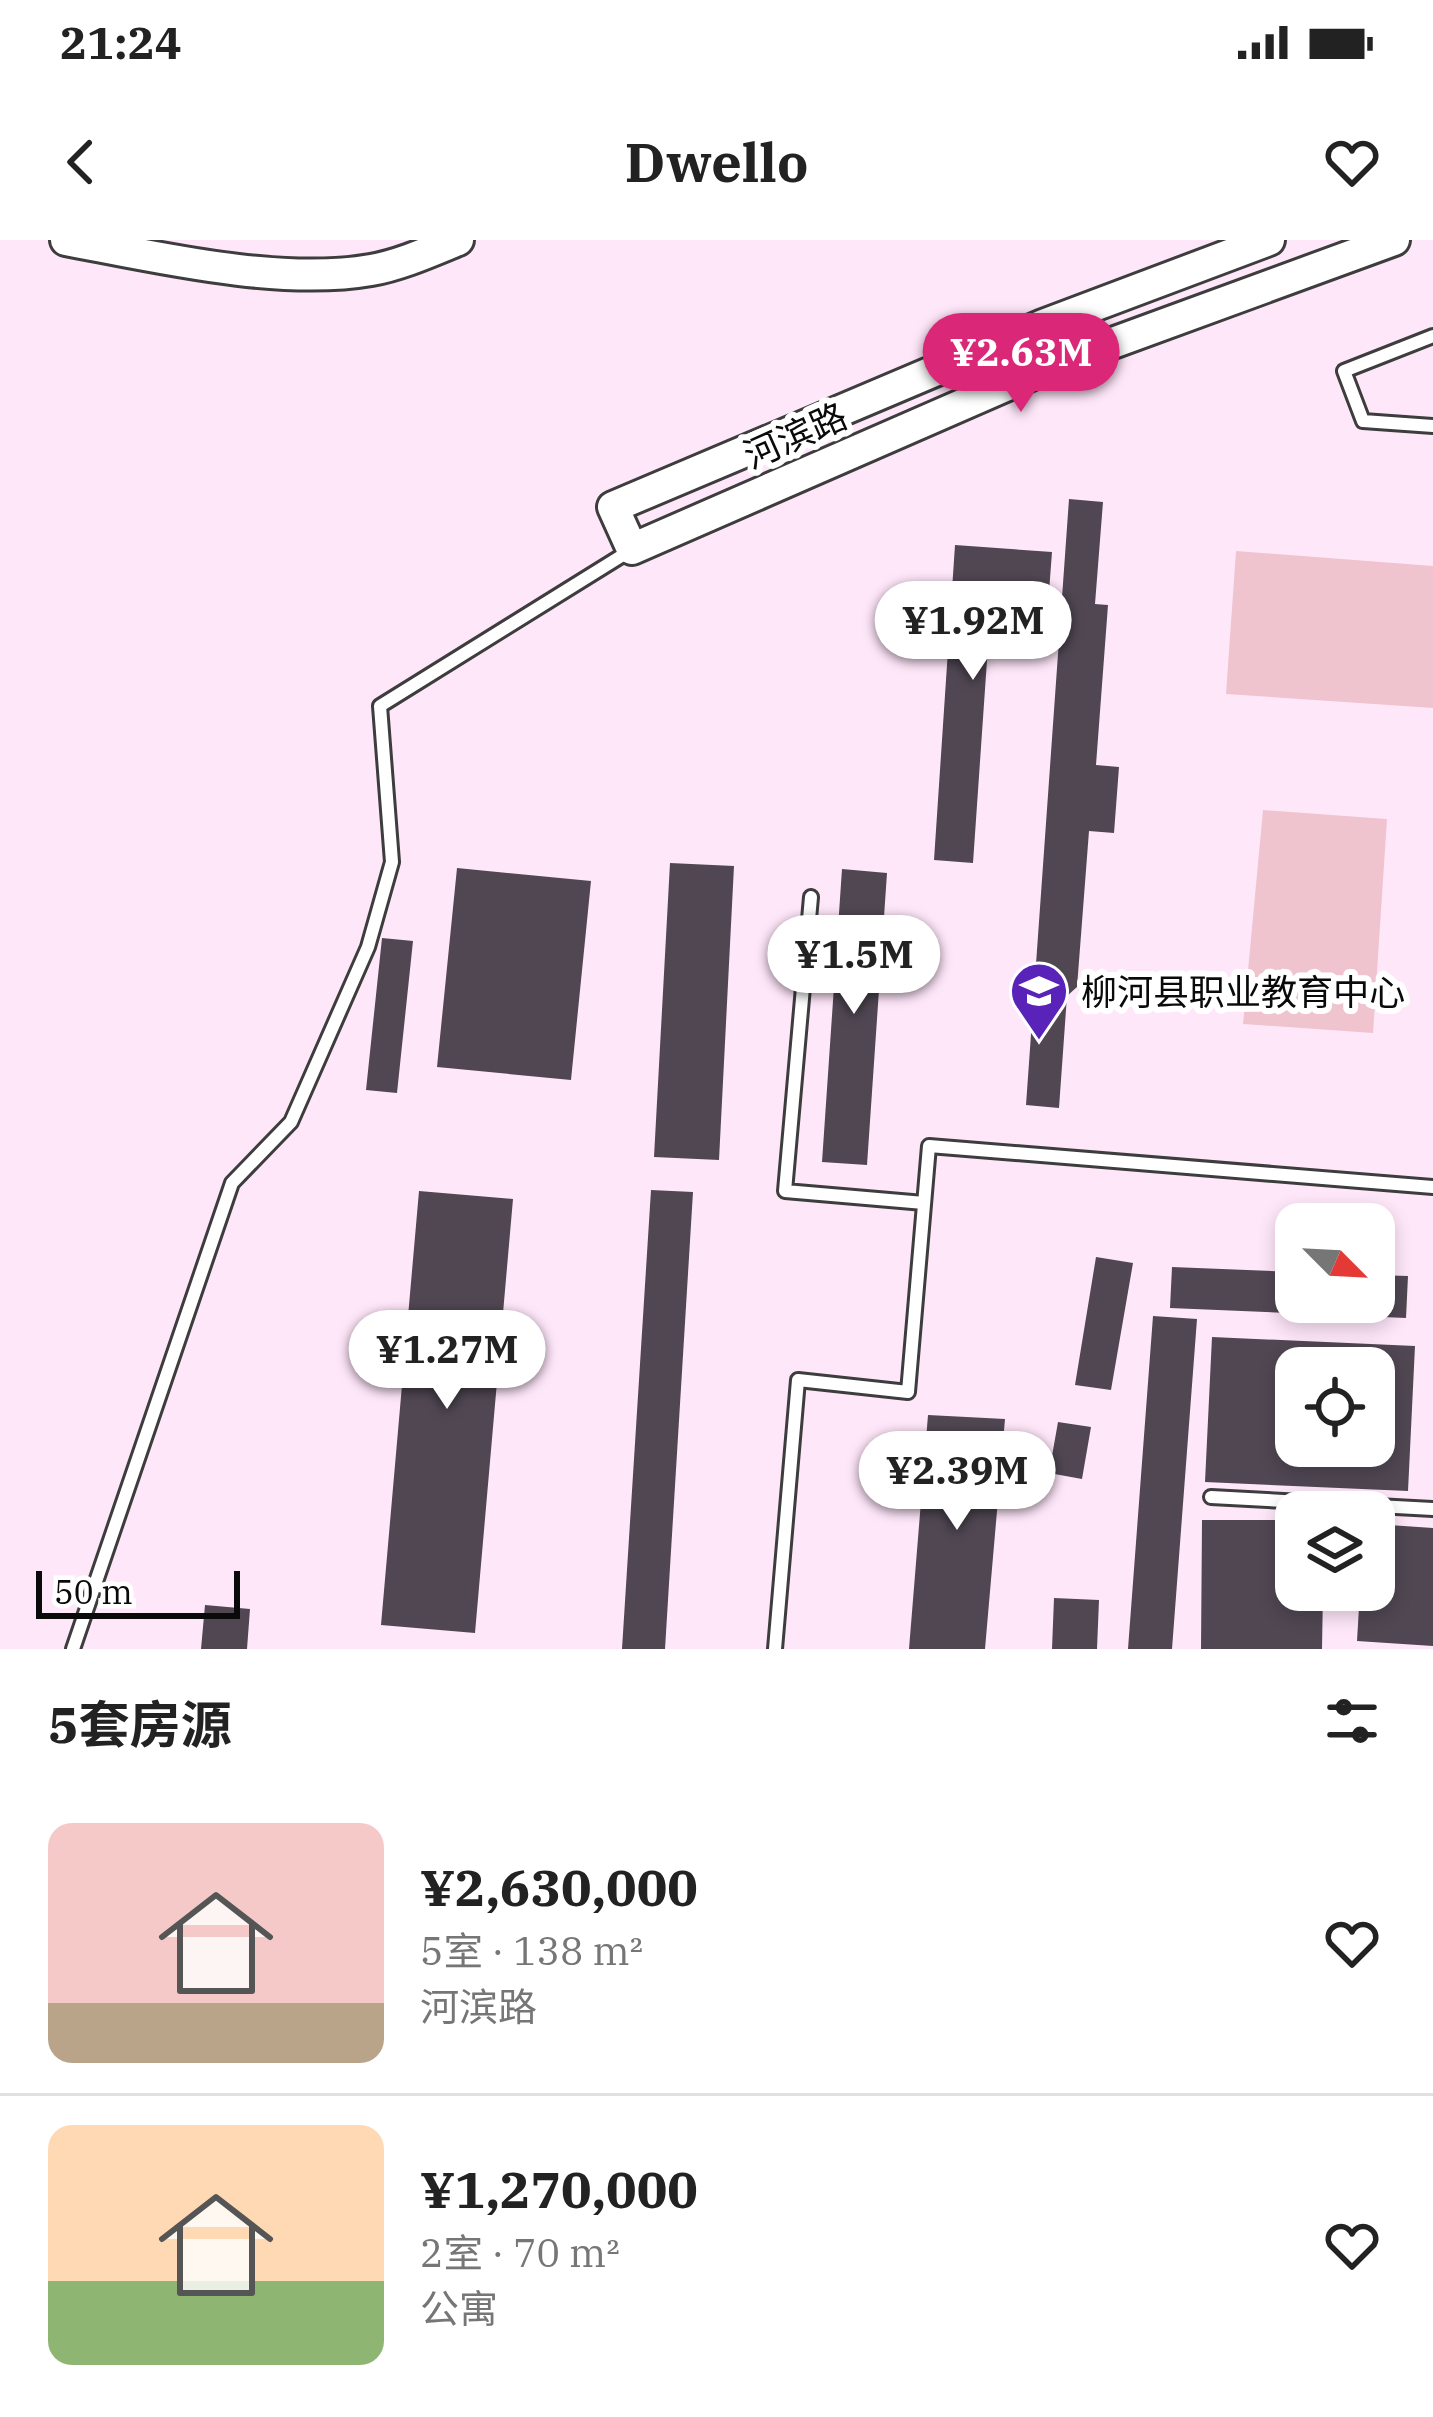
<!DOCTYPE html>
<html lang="zh">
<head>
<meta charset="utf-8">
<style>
	:root { --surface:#fff; --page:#f6f6f6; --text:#222; --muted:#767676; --line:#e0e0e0; --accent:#db2777 }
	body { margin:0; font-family:"IBM Plex Serif","Noto Sans SC",serif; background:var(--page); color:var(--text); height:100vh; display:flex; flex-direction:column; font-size:45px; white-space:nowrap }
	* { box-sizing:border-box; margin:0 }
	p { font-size:39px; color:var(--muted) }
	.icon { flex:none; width:66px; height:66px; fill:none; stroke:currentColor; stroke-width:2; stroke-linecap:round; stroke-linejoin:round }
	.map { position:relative; height:1409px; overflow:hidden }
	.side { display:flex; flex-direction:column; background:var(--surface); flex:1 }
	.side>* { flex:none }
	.needle { width:78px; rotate:114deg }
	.controls { position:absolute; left:1275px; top:963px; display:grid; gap:24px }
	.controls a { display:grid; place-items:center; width:120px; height:120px; border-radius:24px; background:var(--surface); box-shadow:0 6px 18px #0003; font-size:60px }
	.scale { position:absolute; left:36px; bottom:30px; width:204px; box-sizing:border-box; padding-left:12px; border:6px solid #0a0a0a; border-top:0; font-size:33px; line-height:42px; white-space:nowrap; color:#0a0a0a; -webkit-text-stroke:9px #fff; paint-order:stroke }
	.price { position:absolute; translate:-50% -102px; padding:0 27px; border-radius:42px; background:#fff; color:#222; font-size:39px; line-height:78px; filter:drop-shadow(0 3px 6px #0008) }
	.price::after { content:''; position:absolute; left:50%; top:72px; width:36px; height:27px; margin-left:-18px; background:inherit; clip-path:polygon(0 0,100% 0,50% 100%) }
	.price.selected { background:var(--accent); color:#fff }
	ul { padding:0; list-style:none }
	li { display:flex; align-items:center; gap:36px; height:300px; padding:0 48px }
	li+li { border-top:3px solid var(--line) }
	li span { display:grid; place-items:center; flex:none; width:336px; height:240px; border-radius:24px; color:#555 }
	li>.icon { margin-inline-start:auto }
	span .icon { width:144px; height:144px; fill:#fffc; stroke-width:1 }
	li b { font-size:51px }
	h2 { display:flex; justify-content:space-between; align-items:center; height:144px; padding:0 48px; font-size:51px }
	.status { display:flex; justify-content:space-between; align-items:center; height:84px; padding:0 60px; background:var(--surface); direction:ltr }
	.status svg { height:33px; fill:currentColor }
	header { display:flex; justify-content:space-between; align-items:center; height:156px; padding:0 48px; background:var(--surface); font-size:54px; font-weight:700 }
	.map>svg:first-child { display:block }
	.pitch { fill:#efc4cf }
	.building { fill:#504753; fill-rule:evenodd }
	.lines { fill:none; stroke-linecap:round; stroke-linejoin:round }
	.service-casing { stroke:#3d3d3d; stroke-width:18 }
	.tertiary-casing { stroke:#3d3d3d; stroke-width:36 }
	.service { stroke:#fff; stroke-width:12 }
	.tertiary { stroke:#fff; stroke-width:30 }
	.labels { text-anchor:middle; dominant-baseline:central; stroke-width:12; stroke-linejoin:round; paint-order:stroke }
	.street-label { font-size:36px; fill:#0a0a0a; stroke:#fff }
	.poi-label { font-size:36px; fill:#0a0a0a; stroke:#fff; text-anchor:start }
</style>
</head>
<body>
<div class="status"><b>21:24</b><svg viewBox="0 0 49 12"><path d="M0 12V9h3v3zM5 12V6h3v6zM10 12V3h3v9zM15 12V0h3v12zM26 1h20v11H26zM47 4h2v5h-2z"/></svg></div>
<header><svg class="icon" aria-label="back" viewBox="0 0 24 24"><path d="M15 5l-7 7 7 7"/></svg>Dwello<svg class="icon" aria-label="heart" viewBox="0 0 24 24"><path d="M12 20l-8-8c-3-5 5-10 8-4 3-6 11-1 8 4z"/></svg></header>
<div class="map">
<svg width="1433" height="1409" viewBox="0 0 1433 1409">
	<rect width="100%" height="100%" fill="#ffe7fa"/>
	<path class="pitch" d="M1236,311L1433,326V468L1226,454Z
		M1263,570L1387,579L1373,793L1243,784Z"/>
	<path class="building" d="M1069,259L1103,262L1095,364L1108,365L1096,525L1119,527L1114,593L1089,591L1077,747L1067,756L1059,868L1026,865Z
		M955,305L1052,312L1049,352L992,348L973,623L934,620Z
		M670,623L734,626L719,920L654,917Z
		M457,628L591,641L571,840L437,827Z
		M842,629L887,633L867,925L822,922Z
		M382,698L413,701L397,853L366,850Z
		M651,950L693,952L665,1409H622Z
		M419,951L513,959L475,1393L381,1385Z
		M1096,1017L1133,1023L1111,1150L1075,1145Z
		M1172,1027L1296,1032V1062H1374V1035L1408,1036L1406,1078L1170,1068Z
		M1153,1076L1197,1079L1172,1409H1128Z
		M1212,1097L1415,1106L1408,1251L1205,1242ZM1296,1128H1374V1206H1296Z
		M928,1175L1005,1179L985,1409H909Z
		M1058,1182L1091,1187L1082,1239L1049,1233Z
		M1202,1280H1296V1350H1323L1322,1409H1201Z
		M1374,1284L1433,1288V1406L1357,1401L1360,1350H1374Z
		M1054,1358L1099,1360L1097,1409H1052Z
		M205,1365L250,1369L247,1409H201Z"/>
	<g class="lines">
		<g class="service-casing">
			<path id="service" d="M1433,96L1344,131L1363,181L1433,186
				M811,657L785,951L924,963
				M1211,1257L1433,1269
				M73,1409L232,943L291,882L368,707L392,622L380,466L631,310
				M775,1409L798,1140L908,1152L929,906L1433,947"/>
		</g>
		<g class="tertiary-casing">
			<path id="tertiary" d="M66,0C156,17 280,46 371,30C400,25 431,11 458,0
				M1269,0L1043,85L613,267L632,309L1058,123L1394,0"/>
		</g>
		<use href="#service" class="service"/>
		<use href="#tertiary" class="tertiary"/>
	</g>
	<defs>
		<g id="school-pin" transform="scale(3)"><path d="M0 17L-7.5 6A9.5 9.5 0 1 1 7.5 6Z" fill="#5923b9" stroke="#fff"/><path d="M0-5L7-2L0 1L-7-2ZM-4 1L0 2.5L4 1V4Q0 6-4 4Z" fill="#fff"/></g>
	</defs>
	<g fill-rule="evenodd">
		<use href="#school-pin" x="1039" y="751"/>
	</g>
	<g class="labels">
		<g class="street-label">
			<text transform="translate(795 195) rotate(-24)">河滨路</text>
		</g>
		<g class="poi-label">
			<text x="1081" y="751">柳河县职业教育中心</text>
		</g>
	</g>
</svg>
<div class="controls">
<a><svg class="needle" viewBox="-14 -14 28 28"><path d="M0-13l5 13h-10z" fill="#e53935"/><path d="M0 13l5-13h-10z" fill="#767676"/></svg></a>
<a><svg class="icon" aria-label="locate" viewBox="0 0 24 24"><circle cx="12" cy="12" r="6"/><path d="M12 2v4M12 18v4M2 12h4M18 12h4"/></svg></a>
<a><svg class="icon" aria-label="layers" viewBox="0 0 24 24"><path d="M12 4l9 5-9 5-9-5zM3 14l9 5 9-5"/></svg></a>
</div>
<div class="scale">50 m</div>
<b class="price selected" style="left:1021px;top:175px">¥2.63M</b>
<b class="price" style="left:973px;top:443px">¥1.92M</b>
<b class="price" style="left:854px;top:777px">¥1.5M</b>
<b class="price" style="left:447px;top:1172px">¥1.27M</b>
<b class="price" style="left:957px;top:1293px">¥2.39M</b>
</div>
<section class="side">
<h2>5套房源<svg class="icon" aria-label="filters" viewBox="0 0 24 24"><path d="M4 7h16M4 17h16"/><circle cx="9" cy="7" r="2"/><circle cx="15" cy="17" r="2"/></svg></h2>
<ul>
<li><span style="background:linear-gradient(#f6c9c9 75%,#b9a48a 0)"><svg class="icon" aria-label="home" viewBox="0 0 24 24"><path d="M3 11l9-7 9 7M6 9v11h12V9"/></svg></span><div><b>¥2,630,000</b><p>5室 · 138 m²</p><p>河滨路</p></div><svg class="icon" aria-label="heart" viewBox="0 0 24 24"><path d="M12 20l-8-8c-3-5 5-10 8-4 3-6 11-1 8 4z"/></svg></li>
<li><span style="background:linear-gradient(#ffd9b3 65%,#8fb573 0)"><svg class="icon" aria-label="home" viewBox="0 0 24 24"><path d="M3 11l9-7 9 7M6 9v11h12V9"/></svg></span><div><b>¥1,270,000</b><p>2室 · 70 m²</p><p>公寓</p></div><svg class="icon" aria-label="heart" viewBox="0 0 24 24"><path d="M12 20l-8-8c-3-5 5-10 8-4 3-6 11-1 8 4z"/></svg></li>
</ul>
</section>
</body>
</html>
